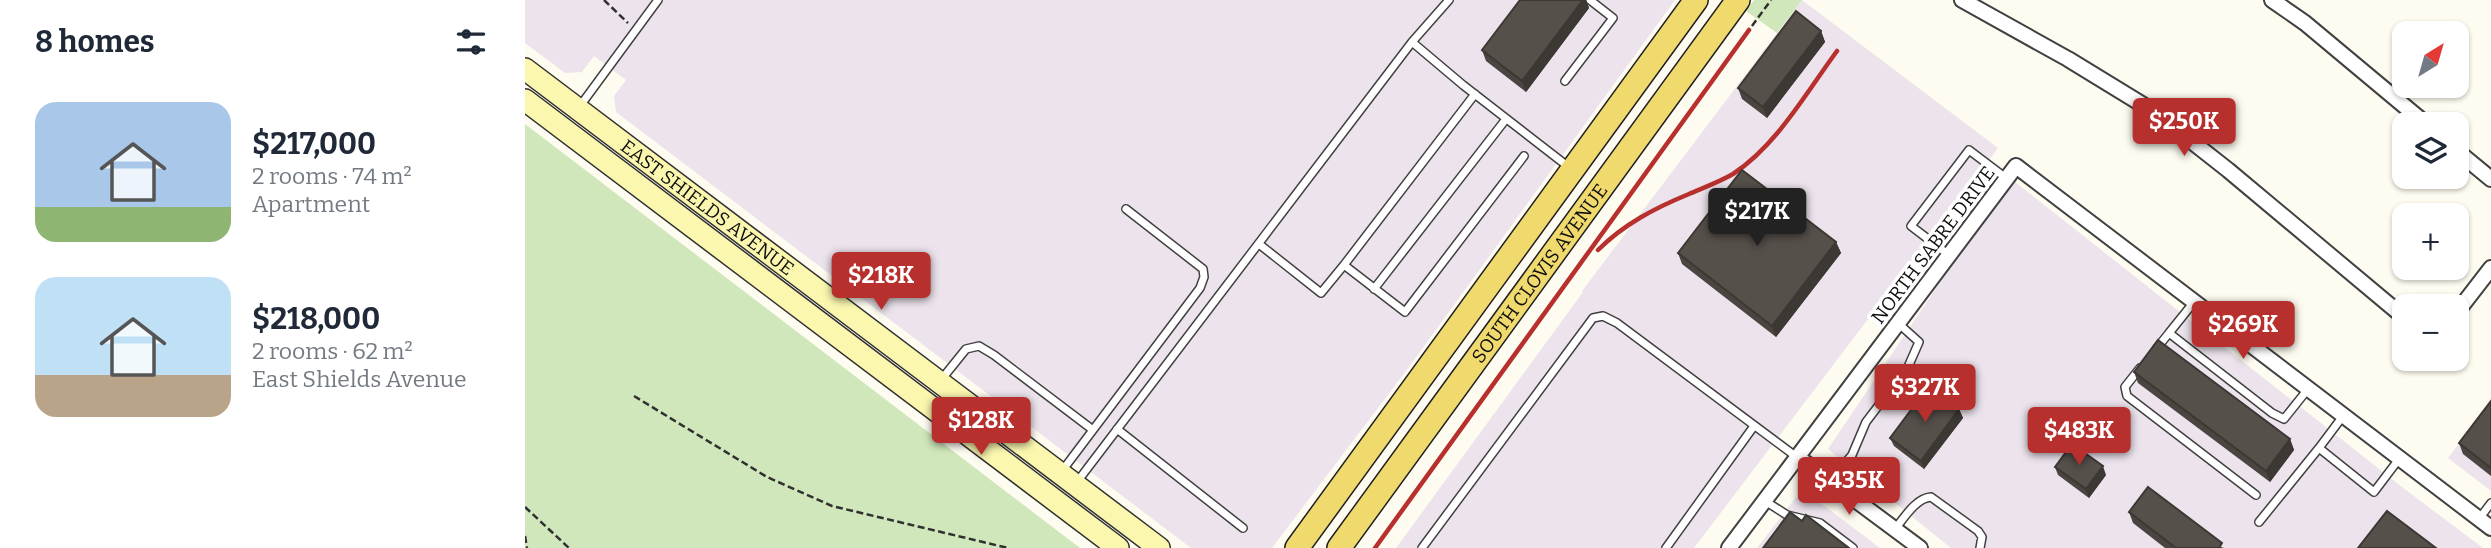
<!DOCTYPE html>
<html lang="en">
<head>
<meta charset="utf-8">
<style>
	:root { --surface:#fff; --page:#f2f2f3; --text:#1f2937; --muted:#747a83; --accent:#b7302d }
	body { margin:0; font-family:Bitter,serif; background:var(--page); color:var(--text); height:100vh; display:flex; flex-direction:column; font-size:26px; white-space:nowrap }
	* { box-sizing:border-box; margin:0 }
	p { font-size:23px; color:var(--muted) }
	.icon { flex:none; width:38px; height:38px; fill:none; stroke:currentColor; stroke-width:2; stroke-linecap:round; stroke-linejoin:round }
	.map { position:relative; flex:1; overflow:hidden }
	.details { display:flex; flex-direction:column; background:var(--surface); width:525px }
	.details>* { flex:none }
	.needle { width:46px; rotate:37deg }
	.tools { position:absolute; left:1867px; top:21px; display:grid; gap:14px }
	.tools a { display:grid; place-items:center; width:77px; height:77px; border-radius:14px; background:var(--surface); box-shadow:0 2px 5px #0004; font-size:35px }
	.price { position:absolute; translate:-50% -60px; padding:0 16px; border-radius:7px; background:var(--accent); color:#fff; font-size:23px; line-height:46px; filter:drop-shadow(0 2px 4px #0008) }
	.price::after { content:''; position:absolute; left:50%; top:42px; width:21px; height:16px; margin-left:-10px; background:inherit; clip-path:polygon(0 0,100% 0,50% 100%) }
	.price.active { background:#222; color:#fff }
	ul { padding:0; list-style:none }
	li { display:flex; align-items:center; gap:21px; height:175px; padding:0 35px }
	li span { display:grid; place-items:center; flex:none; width:196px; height:140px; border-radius:21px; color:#555 }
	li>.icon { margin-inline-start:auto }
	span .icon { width:84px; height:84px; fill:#fffc; stroke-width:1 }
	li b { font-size:30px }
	h2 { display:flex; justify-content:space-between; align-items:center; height:84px; padding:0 35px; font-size:30px }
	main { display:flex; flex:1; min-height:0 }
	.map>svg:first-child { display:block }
	.industrial { fill:#ece3ec }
	.green { fill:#cfe7bb }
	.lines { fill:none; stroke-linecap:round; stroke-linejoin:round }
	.service-casing { stroke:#414141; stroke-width:10 }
	.minor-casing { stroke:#414141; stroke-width:18 }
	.secondary-casing { stroke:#303030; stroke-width:24 }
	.primary-casing { stroke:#1f1f1f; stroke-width:26 }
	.path { stroke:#303030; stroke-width:2.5; stroke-dasharray:7 3.5; stroke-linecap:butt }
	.service { stroke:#fff; stroke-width:7 }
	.minor { stroke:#fff; stroke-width:14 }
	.secondary { stroke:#fbf7af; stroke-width:21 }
	.primary { stroke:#f1da6d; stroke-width:23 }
	.rail { stroke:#b7302d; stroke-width:4.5 }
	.wall { fill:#4a4540 }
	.shaded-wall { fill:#3c3834 }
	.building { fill:#56504b; stroke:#3c3834; stroke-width:2 }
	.labels { text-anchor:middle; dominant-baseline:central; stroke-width:7; stroke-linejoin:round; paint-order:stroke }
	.street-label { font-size:19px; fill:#0e0e0e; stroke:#fff }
</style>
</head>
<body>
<main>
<section class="details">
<h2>8 homes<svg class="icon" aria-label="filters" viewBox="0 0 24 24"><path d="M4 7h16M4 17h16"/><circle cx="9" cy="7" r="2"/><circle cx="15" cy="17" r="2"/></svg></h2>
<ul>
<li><span style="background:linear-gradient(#a9c7e8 75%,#8fb573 0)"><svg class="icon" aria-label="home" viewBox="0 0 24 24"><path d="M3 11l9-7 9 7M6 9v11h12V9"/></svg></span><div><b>$217,000</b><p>2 rooms · 74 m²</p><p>Apartment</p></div></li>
<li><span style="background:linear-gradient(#bfe0f5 70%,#b9a48a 0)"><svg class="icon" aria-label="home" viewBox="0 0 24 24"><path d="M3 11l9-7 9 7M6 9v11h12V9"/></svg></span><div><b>$218,000</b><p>2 rooms · 62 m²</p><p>East Shields Avenue</p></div></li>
</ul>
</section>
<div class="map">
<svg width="1966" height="548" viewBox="0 0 1966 548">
	<rect width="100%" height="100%" fill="#fefcf0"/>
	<path class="industrial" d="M0,0H1150L884,367L747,548H666L91,112L89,96L101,80L69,56L57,72L40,73L0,43Z
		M1277,0L1473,148L1169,548H871L1058,292L1057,291Z
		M1485,178L1877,487L1958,548H1426L1303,449Z
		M1966,401V491L1923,458Z
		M1285,495L1355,548H1232L1271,497Z"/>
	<path class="green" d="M1229,0H1277L1252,33L1221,11Z
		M0,124L555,548H0Z"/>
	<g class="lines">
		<g class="service-casing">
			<path id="service" d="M887,42L938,85L1045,168
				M1040,81L1088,18L1065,0
				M55,106L133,0
				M734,244L796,293L819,265L880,312L999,156
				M1424,255L1386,226L1444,150L1481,178
				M819,265L950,94
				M849,289L981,119
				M1644,333L1669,302
				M1632,348L1644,333L1747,413L1759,419L1783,389
				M1615,368L1600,387L1602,396L1731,495
				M416,380L441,349L454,346L469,355L568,430
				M1818,416L1794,448L1849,492L1874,459
				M592,429L718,528
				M537,471L675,288L679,277L678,269L601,209
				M1305,481L1327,455L1341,422L1383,367L1394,342L1374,324
				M552,482L887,42L924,0
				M1240,501L1262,515L1295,523L1328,548
				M1954,519L1966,503
				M1734,522L1794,448
				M1370,529C1379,518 1391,498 1406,497L1453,531L1457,537L1455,548
				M897,548L1068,318L1078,316L1092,323L1273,458
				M1141,548L1229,426"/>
		</g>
		<g class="minor-casing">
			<path id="minor" d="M1437,0L1543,59L1628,111L1703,170L1880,318
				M1747,0L1780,23L1901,124
				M1932,151L1966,179
				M1932,312L1966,268
				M1274,458L1395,548
				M1204,548L1491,166L1966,528"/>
		</g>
		<g class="secondary-casing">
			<g id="secondary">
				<path id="s1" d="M0,69L634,548"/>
				<path d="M0,100L593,548"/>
			</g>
		</g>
		<g class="primary-casing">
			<g id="primary">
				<path d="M772,548L1171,0"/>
				<path id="s2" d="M814,548L1213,0"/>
			</g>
		</g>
		<path class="path" d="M79,0L103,23
			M1227,26L1246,0
			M109,396L242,477L307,506L483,548
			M0,507L44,548
			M0,536L2,548"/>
		<use href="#service" class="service"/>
		<use href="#minor" class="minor"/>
		<use href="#secondary" class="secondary"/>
		<use href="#primary" class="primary"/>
		<path class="rail" d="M1073,250C1099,224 1130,208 1164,194C1178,188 1194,182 1208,174C1252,145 1281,93 1312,51
			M850,548L1224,30"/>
	</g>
	<path class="wall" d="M995,0H1061L1064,8L1001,92L961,61L957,50Z
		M1296,31L1300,42L1242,118L1217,99L1213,88Z
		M1311,242L1316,253L1251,337L1157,264L1153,253Z
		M1609,372L1765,439L1769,450L1745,482L1613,383Z
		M1966,401V476L1938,454L1934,443Z
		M1434,409L1438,418L1399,469L1369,446L1365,438Z
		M1530,467L1581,475L1564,498L1533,475Z
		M1604,512L1699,548H1640L1608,523Z"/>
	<path class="shaded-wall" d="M1058,0H1061L1064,8L1001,92L997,81Z
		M1296,31L1300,42L1242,118L1238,107Z
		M1311,242L1316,253L1251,337L1247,326Z
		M1434,409L1438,418L1399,469L1396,461Z
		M1765,439L1769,450L1745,482L1741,471Z
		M1578,466L1581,475L1564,498L1561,489Z"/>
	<path class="building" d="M995,0H1058L997,81L957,50Z
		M1271,11L1296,31L1238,107L1213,88Z
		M1217,170L1311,242L1247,326L1153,253Z
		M1633,340L1765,439L1741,471L1609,372Z
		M1404,386L1434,409L1396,461L1365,438Z
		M1966,401V468L1934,443Z
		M1547,444L1578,466L1561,489L1530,467Z
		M1623,487L1697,543L1694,548H1651L1604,512Z
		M1862,511L1911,548H1833Z
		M1265,512L1277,521L1281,515L1324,548H1238Z"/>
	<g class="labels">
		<g class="street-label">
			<text stroke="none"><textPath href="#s1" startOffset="229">EAST SHIELDS AVENUE</textPath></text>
			<text transform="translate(1408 245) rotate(-53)">NORTH SABRE DRIVE</text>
			<text stroke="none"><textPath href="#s2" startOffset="340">SOUTH CLOVIS AVENUE</textPath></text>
		</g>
	</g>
</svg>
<div class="tools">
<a><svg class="needle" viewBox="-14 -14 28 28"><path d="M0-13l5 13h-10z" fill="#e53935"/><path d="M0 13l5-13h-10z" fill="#747a83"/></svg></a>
<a><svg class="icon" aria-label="layers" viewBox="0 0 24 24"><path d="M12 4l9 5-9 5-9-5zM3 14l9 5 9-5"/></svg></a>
<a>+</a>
<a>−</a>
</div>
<b class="price" style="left:1659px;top:158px">$250K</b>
<b class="price active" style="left:1232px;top:248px">$217K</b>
<b class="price" style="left:356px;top:312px">$218K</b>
<b class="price" style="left:1718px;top:361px">$269K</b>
<b class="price" style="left:1400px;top:424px">$327K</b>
<b class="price" style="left:456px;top:457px">$128K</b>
<b class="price" style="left:1554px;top:467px">$483K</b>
<b class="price" style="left:1324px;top:517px">$435K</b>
</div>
</main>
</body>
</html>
